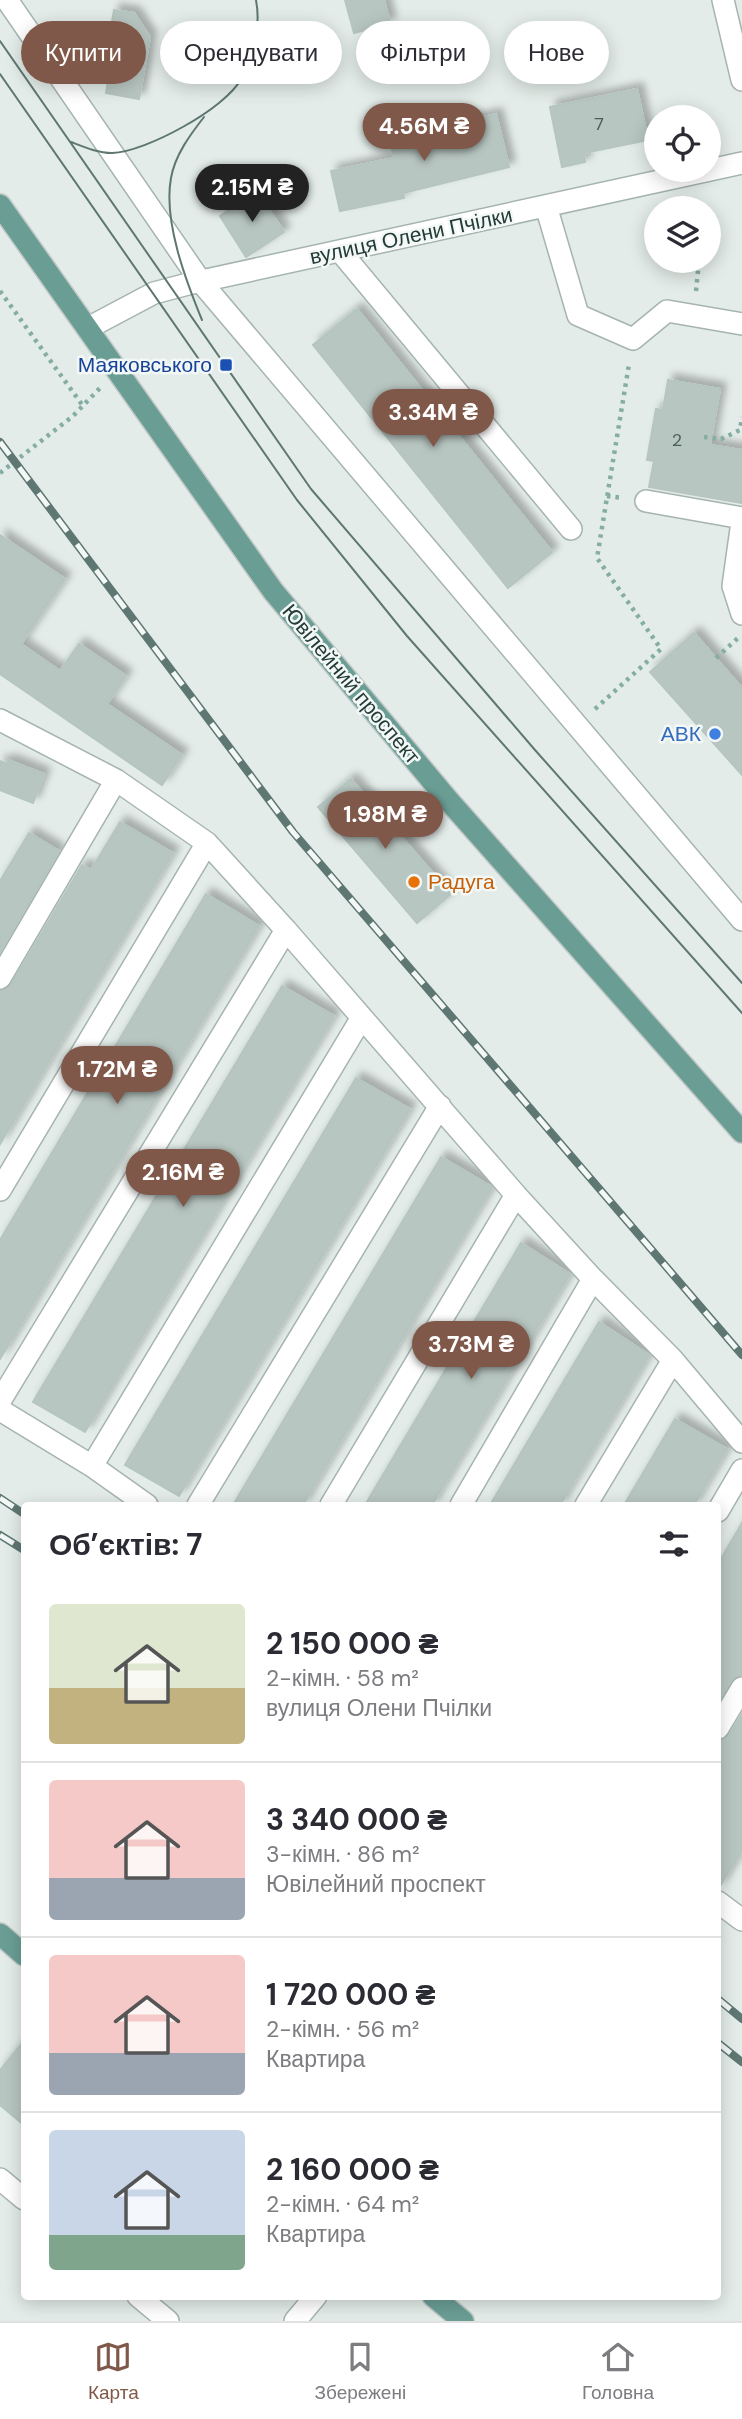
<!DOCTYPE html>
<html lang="uk">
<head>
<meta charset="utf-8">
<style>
	:root { --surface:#fff; --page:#f7f7f7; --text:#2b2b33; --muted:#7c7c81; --line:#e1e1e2; --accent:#805849 }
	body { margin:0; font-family:"DM Sans",sans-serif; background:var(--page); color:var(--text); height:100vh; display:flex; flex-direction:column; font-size:26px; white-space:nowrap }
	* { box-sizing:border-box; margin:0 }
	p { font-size:23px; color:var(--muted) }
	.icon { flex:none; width:38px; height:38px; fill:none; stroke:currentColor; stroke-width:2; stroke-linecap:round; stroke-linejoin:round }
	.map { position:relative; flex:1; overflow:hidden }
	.details { position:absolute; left:21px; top:1502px; width:700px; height:798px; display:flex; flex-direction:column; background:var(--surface); border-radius:7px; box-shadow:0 4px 18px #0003 }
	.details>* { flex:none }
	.guide { position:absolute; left:21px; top:21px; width:700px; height:63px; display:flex; gap:14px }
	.controls { position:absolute; left:644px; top:105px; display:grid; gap:14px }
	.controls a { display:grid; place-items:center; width:77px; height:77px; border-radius:50%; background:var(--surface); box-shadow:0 4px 18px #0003; font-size:35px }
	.price { position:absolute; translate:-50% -60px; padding:0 16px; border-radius:24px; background:var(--accent); color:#fff; font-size:23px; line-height:46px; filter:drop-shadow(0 2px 4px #0008) }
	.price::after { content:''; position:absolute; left:50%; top:42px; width:21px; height:16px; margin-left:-10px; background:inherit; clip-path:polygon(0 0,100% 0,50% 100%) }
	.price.on { background:#222; color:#fff }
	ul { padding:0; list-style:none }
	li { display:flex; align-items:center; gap:21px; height:175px; padding:0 28px }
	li+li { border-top:2px solid var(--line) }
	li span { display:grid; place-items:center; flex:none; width:196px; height:140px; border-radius:7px; color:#555 }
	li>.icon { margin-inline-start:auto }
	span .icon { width:84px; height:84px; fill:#fffc; stroke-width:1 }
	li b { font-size:30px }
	h2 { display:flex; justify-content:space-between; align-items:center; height:84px; padding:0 28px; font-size:30px }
	.tag { padding:0 24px; border-radius:32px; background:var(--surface); box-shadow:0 4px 18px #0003; font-size:24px; line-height:63px }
	.tag.on { background:var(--accent); color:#fff }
	.menu { display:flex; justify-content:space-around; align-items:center; height:98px; border-top:2px solid var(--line); background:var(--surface); font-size:19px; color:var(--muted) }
	.menu a { display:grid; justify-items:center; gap:4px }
	.menu .on { color:var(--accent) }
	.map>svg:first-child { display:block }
	.building { fill:#b8c6c1; stroke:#b5c5c0; stroke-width:2; filter:url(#shadow) }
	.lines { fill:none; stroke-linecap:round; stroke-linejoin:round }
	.minor-casing { stroke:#a6b4af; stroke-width:24 }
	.major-casing { stroke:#c2c8c7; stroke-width:24 }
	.path { stroke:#85ada4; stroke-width:4.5; stroke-dasharray:3.5 5; stroke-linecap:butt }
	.minor { stroke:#fff; stroke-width:21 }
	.major { stroke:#6a9e95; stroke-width:21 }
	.tram { stroke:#5e7772; stroke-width:2 }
	.rail-casing { stroke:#5e7772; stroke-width:8 }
	.rail { stroke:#f3f8f6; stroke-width:5; stroke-dasharray:16; stroke-linecap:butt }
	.transit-dot { fill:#1a4fb4; stroke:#f3f8f6; stroke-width:2.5 }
	.shop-dot { fill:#3f7fe0; stroke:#f3f8f6; stroke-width:2.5 }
	.food-dot { fill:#e8710a; stroke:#f3f8f6; stroke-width:2.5 }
	.labels { text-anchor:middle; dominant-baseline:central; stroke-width:5; stroke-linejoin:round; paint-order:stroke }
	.number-label { font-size:18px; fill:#495e5a }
	.street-label { font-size:21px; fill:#243c37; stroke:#f3f8f6 }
	.transit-label { font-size:21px; fill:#164399; stroke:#f3f8f6; text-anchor:end }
	.shop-label { font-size:21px; fill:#366cbe; stroke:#f3f8f6; text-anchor:end }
	.food-label { font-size:21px; fill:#c56008; stroke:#f3f8f6; text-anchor:start }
</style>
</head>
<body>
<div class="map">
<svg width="742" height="2321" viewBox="0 0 742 2321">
	<defs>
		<filter id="shadow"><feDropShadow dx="6" dy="-6" stdDeviation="3.5" flood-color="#0004"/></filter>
	</defs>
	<rect width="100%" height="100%" fill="#e3ece8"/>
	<path class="building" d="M345,0H384L390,23L354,33Z
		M114,10L134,13L150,37L139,99L106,93L108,82L102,81Z
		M637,89L648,140L584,153L585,162L562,167L550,107Z
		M496,114L509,167L403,193L404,198L340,211L331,171L394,158L390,141Z
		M257,192L284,232L246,257L220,216Z
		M357,309L552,552L508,588L313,345Z
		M668,380L720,389L710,445L742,450V503L649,487L654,461L647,460L656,409L663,410Z
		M0,535L65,579L21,644L60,671L79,644L126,676L107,704L182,755L162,785L0,674Z
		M694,633L742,688V775L650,672Z
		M8,760L44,774L33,803L0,790V761L7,764Z
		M351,779L451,894L417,923L318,807Z
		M120,822L173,853L0,1144V991L11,985L82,865L91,870Z
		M29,833L59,851L0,952V881Z
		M206,894L259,926L0,1359V1240Z
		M282,986L334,1016L85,1432L33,1402Z
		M356,1078L410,1109L179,1496L125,1465Z
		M441,1157L492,1187L303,1505H233Z
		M521,1243L570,1274L432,1505H365Z
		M599,1322L649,1355L560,1505H490Z
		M675,1419L727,1449L694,1505H624Z
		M742,1523V1675L731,1681L718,1703V1564Z
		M742,1714V1851L718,1889V1741L729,1735Z
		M24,2041V2125L0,2105V2070Z"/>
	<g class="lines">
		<g class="minor-casing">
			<path id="minor" d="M7,0L201,282L742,920
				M723,0L742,80
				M546,206L578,315L633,339L667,311L742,324
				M340,251L571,529
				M88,328L154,293L188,284L742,163
				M646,501L742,518
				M742,522L733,586L742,614
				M0,720L116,780L207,843L286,930L516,1195L593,1279L673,1360L742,1442
				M0,978L116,780
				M0,1190L207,843
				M0,1401L286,930
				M0,1410L92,1466L147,1505
				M92,1466L361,1019
				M198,1505L440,1106
				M331,1505L516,1195
				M461,1505L593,1279
				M586,1505L673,1360
				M718,1511L742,1470
				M718,1728L742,1688
				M718,1902L742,1920
				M0,2179L24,2199
				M138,2296L168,2321
				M295,2321L316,2296"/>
		</g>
		<g class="major-casing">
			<path id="major" d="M0,205L273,591L449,801L742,1132
				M0,1934L24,1955
				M433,2296L463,2321"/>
		</g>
		<path class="path" d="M0,291L83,406
			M696,291L699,261
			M704,437L721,439L740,430L742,417
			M0,473L73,416L100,388
			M607,496L623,498
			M716,658L738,638
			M595,709L661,649L597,558L629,364"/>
		<use href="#minor" class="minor"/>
		<use href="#major" class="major"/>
		<path class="tram" d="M0,41L311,489L535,750L742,983
			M0,74L297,500L407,636L742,1013
			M71,142C84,147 98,153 112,153C146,152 226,108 241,79C254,55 261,26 256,0
			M202,320C186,281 163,221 171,178C175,155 190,135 204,117"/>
		<g class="rail-casing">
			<path id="rail" d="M0,442L293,832L742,1355
				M0,1498L24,1514
				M0,1535L24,1550
				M718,1999L742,2019
				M718,2043L742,2062"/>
		</g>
		<use href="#rail" class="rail"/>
	</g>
	<rect class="transit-dot" x="219" y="358" width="14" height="14" rx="3.5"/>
	<circle class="shop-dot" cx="715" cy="734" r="7"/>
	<circle class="food-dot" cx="414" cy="882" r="7"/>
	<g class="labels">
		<g class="number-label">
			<text x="599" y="124">7</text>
			<text x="677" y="440">2</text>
		</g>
		<g class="street-label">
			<text transform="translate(411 236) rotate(-12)">вулиця Олени Пчілки</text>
			<text transform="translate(351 684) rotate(50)">Ювілейний проспект</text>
		</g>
		<g class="transit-label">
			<text x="212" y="365">Маяковського</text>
		</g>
		<g class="shop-label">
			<text x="701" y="734">АВК</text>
		</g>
		<g class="food-label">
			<text x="428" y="882">Радуга</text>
		</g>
	</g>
</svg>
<div class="controls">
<a><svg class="icon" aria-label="locate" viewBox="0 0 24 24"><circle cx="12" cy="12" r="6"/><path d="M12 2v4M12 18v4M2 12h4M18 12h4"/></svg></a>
<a><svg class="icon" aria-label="layers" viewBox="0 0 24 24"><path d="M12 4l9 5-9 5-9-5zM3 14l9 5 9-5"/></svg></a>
</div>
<b class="price" style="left:424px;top:163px">4.56M ₴</b>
<b class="price on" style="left:252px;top:224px">2.15M ₴</b>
<b class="price" style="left:433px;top:449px">3.34M ₴</b>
<b class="price" style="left:385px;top:851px">1.98M ₴</b>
<b class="price" style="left:117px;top:1106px">1.72M ₴</b>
<b class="price" style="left:183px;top:1209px">2.16M ₴</b>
<b class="price" style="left:471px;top:1381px">3.73M ₴</b>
<div class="guide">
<a class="tag on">Купити</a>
<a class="tag">Орендувати</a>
<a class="tag">Фільтри</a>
<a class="tag">Нове</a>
</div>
<section class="details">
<h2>Об’єктів: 7<svg class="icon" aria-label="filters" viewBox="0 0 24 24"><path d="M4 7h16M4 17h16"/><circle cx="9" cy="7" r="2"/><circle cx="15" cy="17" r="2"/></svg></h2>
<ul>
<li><span style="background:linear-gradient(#dfe7d0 60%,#c2b280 0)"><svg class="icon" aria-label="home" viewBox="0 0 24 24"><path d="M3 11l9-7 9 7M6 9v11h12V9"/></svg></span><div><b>2 150 000 ₴</b><p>2-кімн. · 58 m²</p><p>вулиця Олени Пчілки</p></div></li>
<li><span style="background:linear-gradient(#f6c9c9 70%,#9aa5b1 0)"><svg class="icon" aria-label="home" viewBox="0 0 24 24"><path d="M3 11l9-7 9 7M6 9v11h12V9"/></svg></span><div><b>3 340 000 ₴</b><p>3-кімн. · 86 m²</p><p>Ювілейний проспект</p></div></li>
<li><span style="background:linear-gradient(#f6c9c9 70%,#9aa5b1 0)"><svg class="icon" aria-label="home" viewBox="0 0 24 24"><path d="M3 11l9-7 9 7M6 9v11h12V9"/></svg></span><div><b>1 720 000 ₴</b><p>2-кімн. · 56 m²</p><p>Квартира</p></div></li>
<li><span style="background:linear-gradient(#c9d6e8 75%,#7fa58c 0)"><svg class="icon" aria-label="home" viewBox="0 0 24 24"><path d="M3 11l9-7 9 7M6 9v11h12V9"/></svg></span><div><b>2 160 000 ₴</b><p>2-кімн. · 64 m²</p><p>Квартира</p></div></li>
</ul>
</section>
</div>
<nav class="menu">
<a class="on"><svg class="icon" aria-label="map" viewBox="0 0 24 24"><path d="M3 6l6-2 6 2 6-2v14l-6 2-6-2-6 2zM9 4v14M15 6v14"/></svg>Карта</a>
<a><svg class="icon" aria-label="saved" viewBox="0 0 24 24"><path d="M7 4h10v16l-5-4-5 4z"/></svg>Збережені</a>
<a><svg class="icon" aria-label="home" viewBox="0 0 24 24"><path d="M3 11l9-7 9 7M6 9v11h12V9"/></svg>Головна</a>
</nav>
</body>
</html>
